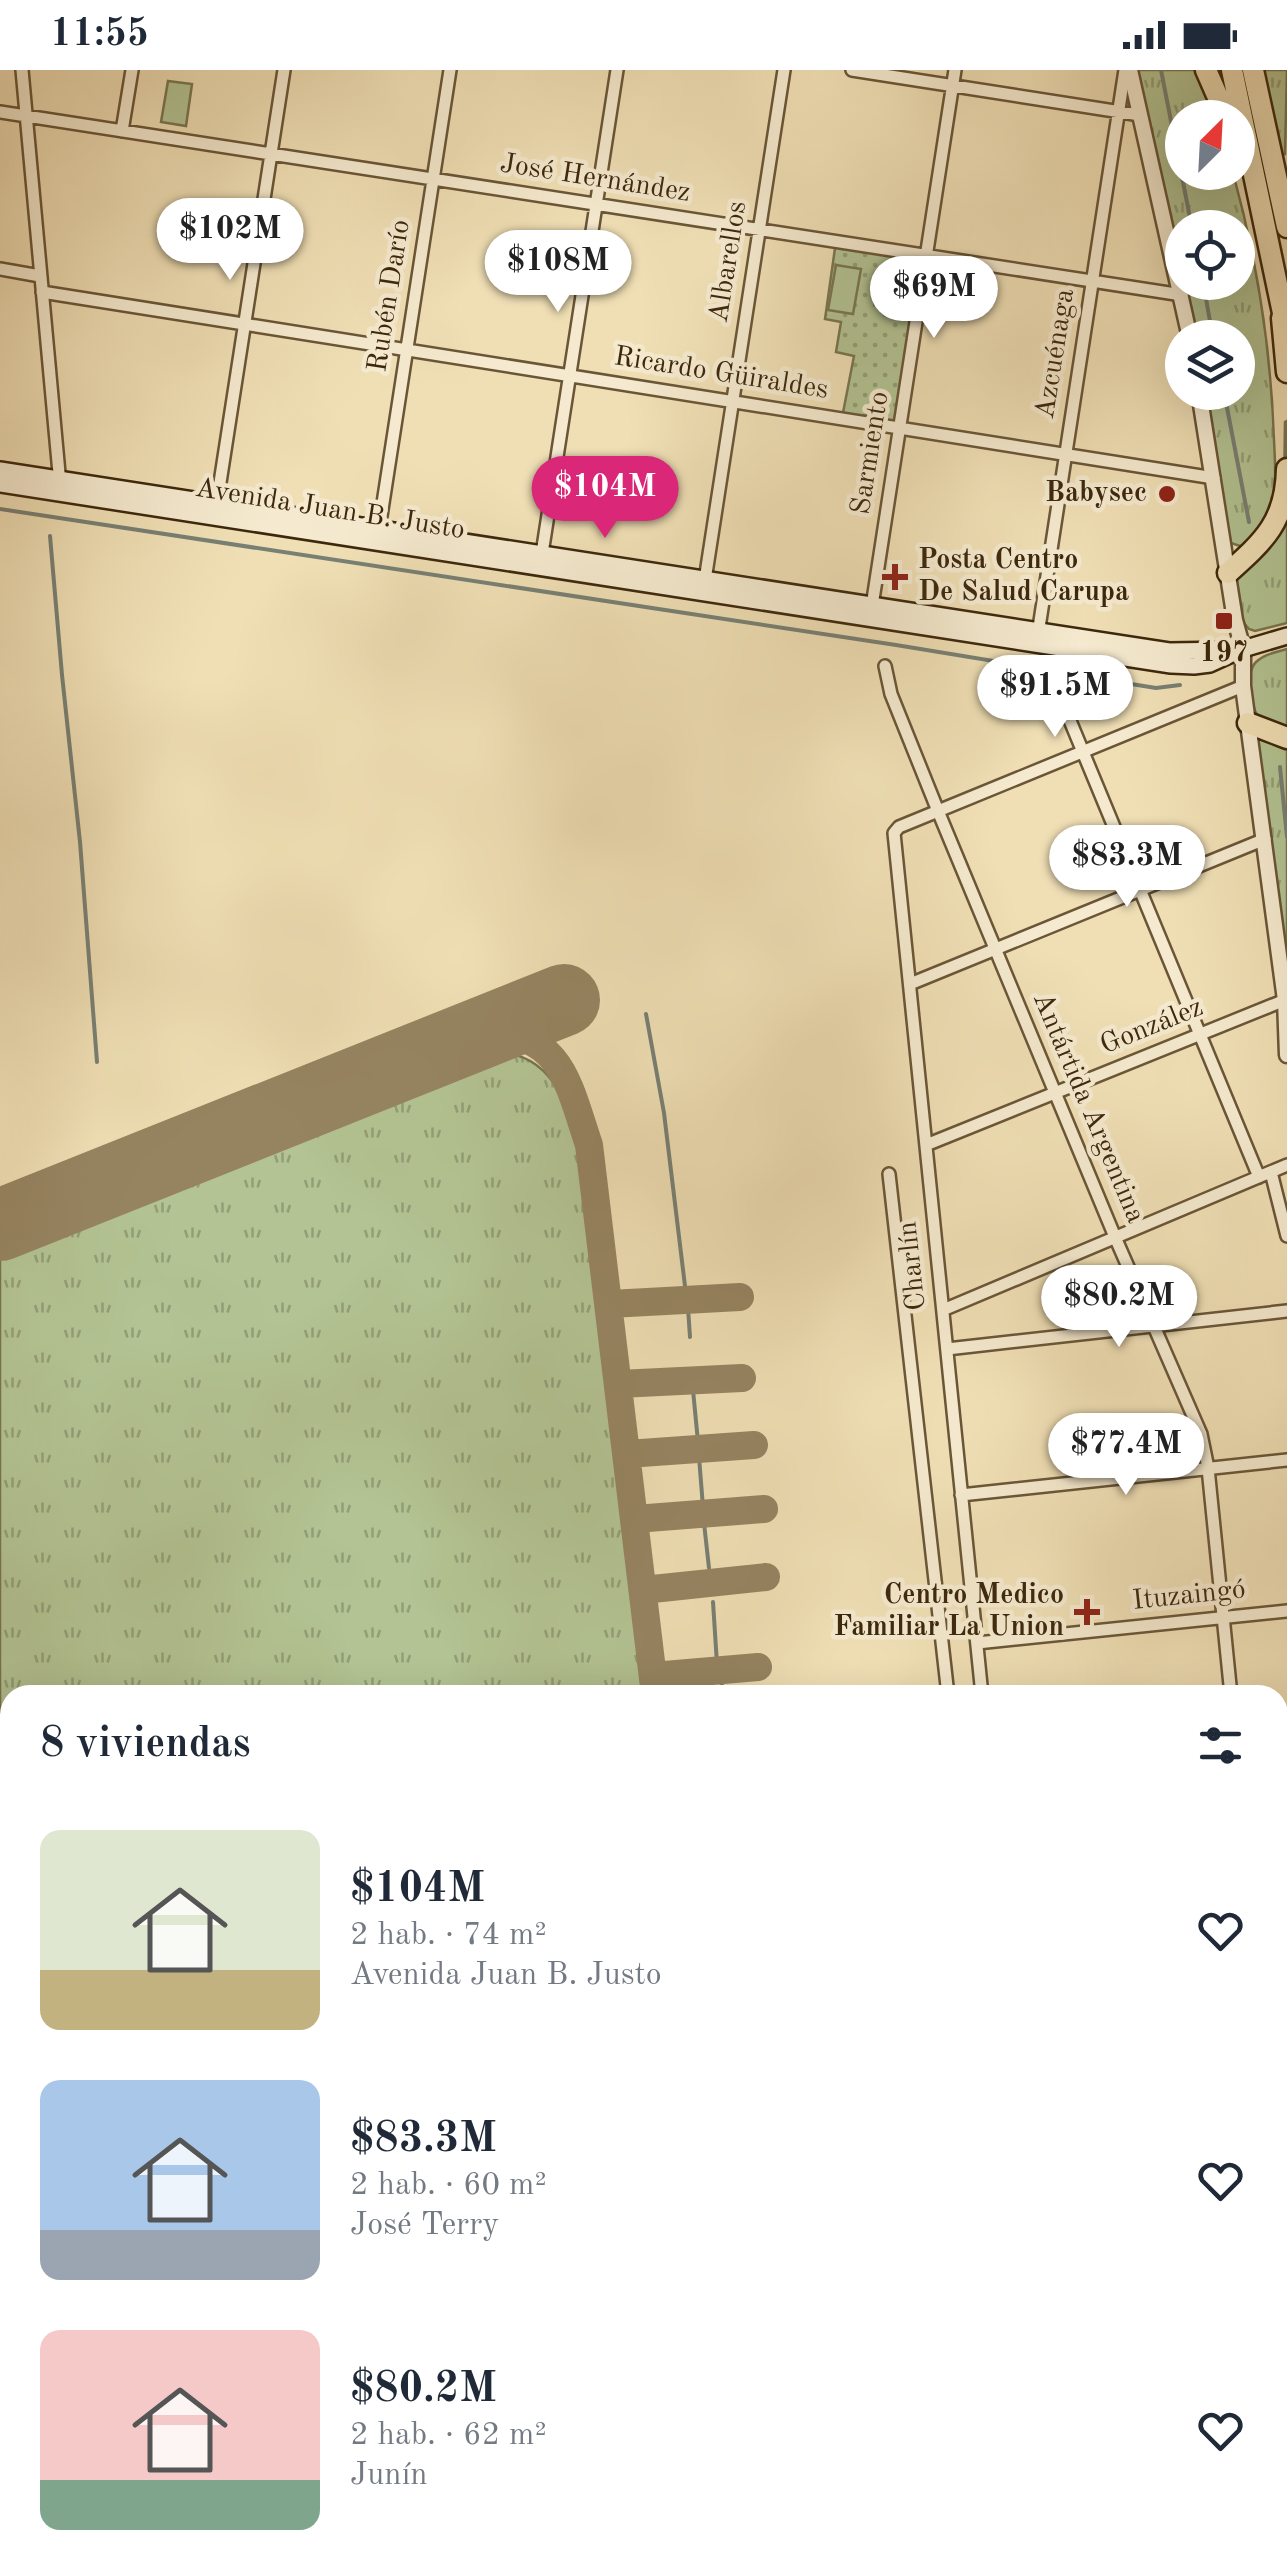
<!DOCTYPE html>
<html lang="es">
<head>
<meta charset="utf-8">
<style>
	:root { --surface:#fff; --page:#f2f2f3; --text:#1f2937; --muted:#747a83; --accent:#db2777 }
	body { margin:0; font-family:"Old Standard TT",serif; background:var(--page); color:var(--text); height:100vh; display:flex; flex-direction:column; font-size:38px; white-space:nowrap }
	* { box-sizing:border-box; margin:0 }
	p { font-size:32px; color:var(--muted) }
	.icon { flex:none; width:55px; height:55px; fill:none; stroke:currentColor; stroke-width:2; stroke-linecap:round; stroke-linejoin:round }
	.map { position:relative; flex:1; overflow:hidden }
	.details { position:absolute; left:0px; top:1615px; width:1288px; height:890px; display:flex; flex-direction:column; background:var(--surface); border-radius:30px 30px 0 0; box-shadow:0 10px 40px #0002 }
	.details>* { flex:none }
	.needle { width:65px; rotate:24deg }
	.tools { position:absolute; left:1165px; top:30px; display:grid; gap:20px }
	.tools a { display:grid; place-items:center; width:90px; height:90px; border-radius:50%; background:var(--surface); box-shadow:0 10px 40px #0002; font-size:50px }
	.price { position:absolute; translate:-50% -85px; padding:0 22px; border-radius:35px; background:#fff; color:#222; font-size:32px; line-height:65px; filter:drop-shadow(0 2px 5px #0008) }
	.price::after { content:''; position:absolute; left:50%; top:60px; width:30px; height:22px; margin-left:-15px; background:inherit; clip-path:polygon(0 0,100% 0,50% 100%) }
	.price.active { background:var(--accent); color:#fff }
	ul { padding:0; list-style:none }
	li { display:flex; align-items:center; gap:30px; height:250px; padding:0 40px }
	li span { display:grid; place-items:center; flex:none; width:280px; height:200px; border-radius:20px; color:#555 }
	li>.icon { margin-inline-start:auto }
	span .icon { width:120px; height:120px; fill:#fffc; stroke-width:1 }
	li b { font-size:42px }
	h2 { display:flex; justify-content:space-between; align-items:center; height:120px; padding:0 40px; font-size:42px }
	.status { display:flex; justify-content:space-between; align-items:center; height:70px; padding:0 50px; background:var(--surface); direction:ltr }
	.status svg { height:28px; fill:currentColor }
	.map>svg:first-child { display:block }
	.grass { fill:url(#grass-tufts); stroke:#787650; stroke-width:2.5; fill-rule:evenodd }
	.park { fill:url(#park-dots); stroke:#787650; stroke-width:2.5 }
	.pitch { fill:#b3c393; stroke:#787650; stroke-width:2.5 }
	.lines { fill:none; stroke-linecap:round; stroke-linejoin:round }
	.stream { stroke:#788074; stroke-width:4 }
	.taxiway { stroke:#968461; stroke-width:28 }
	.runway { stroke:#968461; stroke-width:72 }
	.minor-casing { stroke:#6a5637; stroke-width:16 }
	.tertiary-casing { stroke:#6a5637; stroke-width:19 }
	.secondary-casing { stroke:#3d280d; stroke-width:20 }
	.primary-casing { stroke:#3d280d; stroke-width:22 }
	.motorway-casing { stroke:#3d280d; stroke-width:25 }
	.minor { stroke:#f5eacf; stroke-width:11 }
	.tertiary { stroke:#f5eacf; stroke-width:14 }
	.secondary { stroke:#f5eacf; stroke-width:15 }
	.primary { stroke:#f0dfb5; stroke-width:18 }
	.motorway { stroke:#f0dfb5; stroke-width:20 }
	.poi-dot { fill:#8f2418; stroke:#f5eacf; stroke-width:4 }
	.labels { text-anchor:middle; dominant-baseline:central; stroke-width:9; stroke-linejoin:round; paint-order:stroke }
	.street-label { font-size:28px; fill:#3d280d; stroke:#f5eacf }
	.poi-label { font-size:28px; font-weight:bold; fill:#3d280d; stroke:#f5eacf; text-anchor:end }
</style>
</head>
<body>
<div class="status"><b>11:55</b><svg viewBox="0 0 49 12"><path d="M0 12V9h3v3zM5 12V6h3v6zM10 12V3h3v9zM15 12V0h3v12zM26 1h20v11H26zM47 4h2v5h-2z"/></svg></div>
<div class="map">
<svg width="1287" height="2505" viewBox="0 0 1287 2505">
	<defs>
		<pattern id="grass-tufts" width="24" height="20" patternUnits="userSpaceOnUse" patternTransform="scale(2.5)"><rect width="24" height="20" fill="#b3c393"/><path d="M3 7l-1-3M5 7V3M7 7l1-3M15 17l-1-3M17 17v-4M19 17l1-3" fill="none" stroke="#939e76"/></pattern>
		<pattern id="park-dots" width="8" height="8" patternUnits="userSpaceOnUse" patternTransform="scale(2.5)"><rect width="8" height="8" fill="#b3c393"/><path d="M2 2h.1M6 6h.1" fill="none" stroke="#939e76" stroke-width="1.8" stroke-linecap="round"/></pattern>
	</defs>
	<rect width="100%" height="100%" fill="#f0dfb5"/>
	<filter id="stains"><feTurbulence type="fractalNoise" baseFrequency=".002" numOctaves="4"/><feColorMatrix values="0 0 0 0 .2 0 0 0 0 .09 0 0 0 0 .02 0 0 0 .5 -.17"/></filter>
	<radialGradient id="worn" r=".72"><stop offset=".6" stop-color="#630" stop-opacity="0"/><stop offset="1" stop-color="#630" stop-opacity=".3"/></radialGradient>
	<path class="grass" d="M1134,0H1196L1215,47L1182,48V102L1233,103C1257,190 1271,279 1274,370C1275,394 1278,423 1268,447C1263,458 1252,469 1246,478L1231,473L1200,323L1238,322V268L1189,267ZM1182,158H1238V212H1182Z
		M1263,0H1287L1285,84L1282,85Z
		M1287,351V553L1255,561L1249,559L1243,552L1236,506L1284,424L1285,352Z
		M1287,579V664C1280,660 1270,658 1264,653C1250,643 1244,604 1256,592C1264,584 1277,582 1287,579Z
		M1264,666L1278,670L1287,678V910L1256,670Z
		M494,983C558,980 574,1051 584,1100L644,1625H10V1998H0V1182Z
		M1287,1864V2063L1278,2067V1946Z
		M1287,2075V2152H1278V2081Z
		M1287,2174V2327L1278,2303V2175Z
		M1278,2331L1280,2369L1277,2505H1218L1219,2495H1278Z"/>
	<path class="park" d="M836,171L926,185L900,358L842,348L854,286L836,282L841,252L825,249Z"/>
	<path class="pitch" d="M168,11L192,14L186,56L161,52Z
		M836,195L861,199L853,244L828,240Z
		M0,2258H10V2486H0Z"/>
	<g class="lines">
		<path class="stream" d="M1161,0L1192,158
			M1203,212L1213,268
			M1224,322L1249,452
			M0,439L896,575L1042,599
			M50,466L62,605L80,772L97,992
			M1069,604L1156,618L1180,615
			M1280,697L1287,767
			M646,944L664,1043L685,1216
			M688,1238L690,1267
			M693,1320L698,1372
			M699,1387L703,1437
			M704,1453L709,1498
			M713,1532L717,1594
			M720,1609L725,1625
			M1279,2051L1287,2008
			M1236,2505V2495"/>
		<path class="taxiway" d="M485,962C562,963 568,1013 589,1075L655,1625
			M610,1234L740,1227
			M619,1314L742,1308
			M627,1384L754,1375
			M635,1449L764,1439
			M643,1520L766,1507
			M653,1606L758,1597
			M0,2012L10,2011"/>
		<path class="runway" d="M0,1155L564,930"/>
		<g class="minor-casing">
			<path id="minor" d="M22,0L60,414
				M852,0L1140,45
				M0,42L1182,225
				M122,61L132,0
				M0,199L40,206
				M42,222L1214,408
				M217,432L284,0
				M379,459L450,0
				M541,490L617,0
				M705,510L784,0
				M872,536L955,0
				M1038,564L1125,0
				M1063,575L1057,607L1059,624L1259,1107
				M885,596L891,624L938,741L1115,1167L1201,1364L1208,1398L1231,1625
				M910,914L1265,769
				M926,1075L1285,930
				M1271,1102L1287,1166
				M889,1104L948,1625
				M943,1240L1287,1095
				M947,1279L1287,1241
				M961,1425L1287,1390
				M977,1573L1287,1541
				M982,1625L894,763L899,757L1243,616
				M1278,1685L1287,1684
				M0,2194L10,2193
				M143,2495L144,2505
				M229,2495L230,2505
				M318,2495L319,2505
				M402,2495L403,2505
				M568,2495L569,2505
				M731,2495L732,2505
				M897,2495L898,2505
				M0,2499L76,2495"/>
		</g>
		<g class="tertiary-casing">
			<path id="tertiary" d="M1130,0L1190,268
				M1199,322L1235,550L1243,579V616L1285,930L1287,985
				M1278,1903L1287,1787
				M1215,2505L1216,2495"/>
		</g>
		<g class="secondary-casing">
			<path id="secondary" d="M0,400L1169,581L1232,580
				M0,414L1171,595L1194,596L1210,594L1243,579L1287,566"/>
		</g>
		<g class="primary-casing">
			<path id="primary" d="M1278,2161L1287,2160
				M0,2222L10,2221
				M0,2240L10,2239"/>
		</g>
		<g class="motorway-casing">
			<path id="motorway" d="M1206,0L1227,48
				M1232,0L1287,262
				M1253,0L1287,157
				M1282,248L1287,302
				M1228,503C1264,471 1286,451 1287,399
				M1248,653L1287,668
				M1278,2075L1287,2069
				M1278,2316L1287,2341"/>
		</g>
		<use href="#minor" class="minor"/>
		<use href="#tertiary" class="tertiary"/>
		<use href="#secondary" class="secondary"/>
		<use href="#primary" class="primary"/>
		<use href="#motorway" class="motorway"/>
	</g>
	<g class="poi-dot">
		<circle cx="1167" cy="424" r="10"/>
		<path d="M890 492h10v10h10v10h-10v10h-10v-10h-10v-10h10z"/>
		<rect x="1214" y="541" width="20" height="20" rx="5"/>
		<path d="M1082 1527h10v10h10v10h-10v10h-10v-10h-10v-10h10z"/>
	</g>
	<g class="labels">
		<g class="street-label">
			<text transform="translate(595 109) rotate(9)">José Hernández</text>
			<text transform="translate(729 192) rotate(-81)">Albarellos</text>
			<text transform="translate(390 226) rotate(-81)">Rubén Darío</text>
			<text transform="translate(1056 284) rotate(-81)">Azcuénaga</text>
			<text transform="translate(721 304) rotate(9)">Ricardo Güiraldes</text>
			<text transform="translate(871 383) rotate(-81)">Sarmiento</text>
			<text transform="translate(330 440) rotate(9)">Avenida Juan B. Justo</text>
			<text transform="translate(1152 957) rotate(-22)">González</text>
			<text transform="translate(1088 1038) rotate(67)">Antártida Argentina</text>
			<text transform="translate(913 1196) rotate(-96)">Charlín</text>
			<text transform="translate(1189 1526) rotate(-6)">Ituzaingó</text>
		</g>
		<g class="poi-label">
			<text x="1147" y="424">Babysec</text>
			<text x="918" y="491" text-anchor="start">Posta Centro<tspan x="918" dy="32">De Salud Carupa</tspan></text>
			<text x="1224" y="584" text-anchor="middle">197</text>
			<text x="1064" y="1526">Centro Medico<tspan x="1064" dy="32">Familiar La Union</tspan></text>
		</g>
	</g>
	<rect width="100%" height="100%" filter="url(#stains)"/>
	<rect width="100%" height="100%" fill="url(#worn)"/>
</svg>
<div class="tools">
<a><svg class="needle" viewBox="-14 -14 28 28"><path d="M0-13l5 13h-10z" fill="#e53935"/><path d="M0 13l5-13h-10z" fill="#747a83"/></svg></a>
<a><svg class="icon" aria-label="locate" viewBox="0 0 24 24"><circle cx="12" cy="12" r="6"/><path d="M12 2v4M12 18v4M2 12h4M18 12h4"/></svg></a>
<a><svg class="icon" aria-label="layers" viewBox="0 0 24 24"><path d="M12 4l9 5-9 5-9-5zM3 14l9 5 9-5"/></svg></a>
</div>
<b class="price" style="left:230px;top:213px">$102M</b>
<b class="price" style="left:558px;top:245px">$108M</b>
<b class="price" style="left:934px;top:271px">$69M</b>
<b class="price active" style="left:605px;top:471px">$104M</b>
<b class="price" style="left:1055px;top:670px">$91.5M</b>
<b class="price" style="left:1127px;top:840px">$83.3M</b>
<b class="price" style="left:1119px;top:1280px">$80.2M</b>
<b class="price" style="left:1126px;top:1428px">$77.4M</b>
<section class="details">
<h2>8 viviendas<svg class="icon" aria-label="filters" viewBox="0 0 24 24"><path d="M4 7h16M4 17h16"/><circle cx="9" cy="7" r="2"/><circle cx="15" cy="17" r="2"/></svg></h2>
<ul>
<li><span style="background:linear-gradient(#dfe7d0 70%,#c2b280 0)"><svg class="icon" aria-label="home" viewBox="0 0 24 24"><path d="M3 11l9-7 9 7M6 9v11h12V9"/></svg></span><div><b>$104M</b><p>2 hab. · 74 m²</p><p>Avenida Juan B. Justo</p></div><svg class="icon" aria-label="heart" viewBox="0 0 24 24"><path d="M12 20l-8-8c-3-5 5-10 8-4 3-6 11-1 8 4z"/></svg></li>
<li><span style="background:linear-gradient(#a9c7e8 75%,#9aa5b1 0)"><svg class="icon" aria-label="home" viewBox="0 0 24 24"><path d="M3 11l9-7 9 7M6 9v11h12V9"/></svg></span><div><b>$83.3M</b><p>2 hab. · 60 m²</p><p>José Terry</p></div><svg class="icon" aria-label="heart" viewBox="0 0 24 24"><path d="M12 20l-8-8c-3-5 5-10 8-4 3-6 11-1 8 4z"/></svg></li>
<li><span style="background:linear-gradient(#f6c9c9 75%,#7fa58c 0)"><svg class="icon" aria-label="home" viewBox="0 0 24 24"><path d="M3 11l9-7 9 7M6 9v11h12V9"/></svg></span><div><b>$80.2M</b><p>2 hab. · 62 m²</p><p>Junín</p></div><svg class="icon" aria-label="heart" viewBox="0 0 24 24"><path d="M12 20l-8-8c-3-5 5-10 8-4 3-6 11-1 8 4z"/></svg></li>
</ul>
</section>
</div>
</body>
</html>
